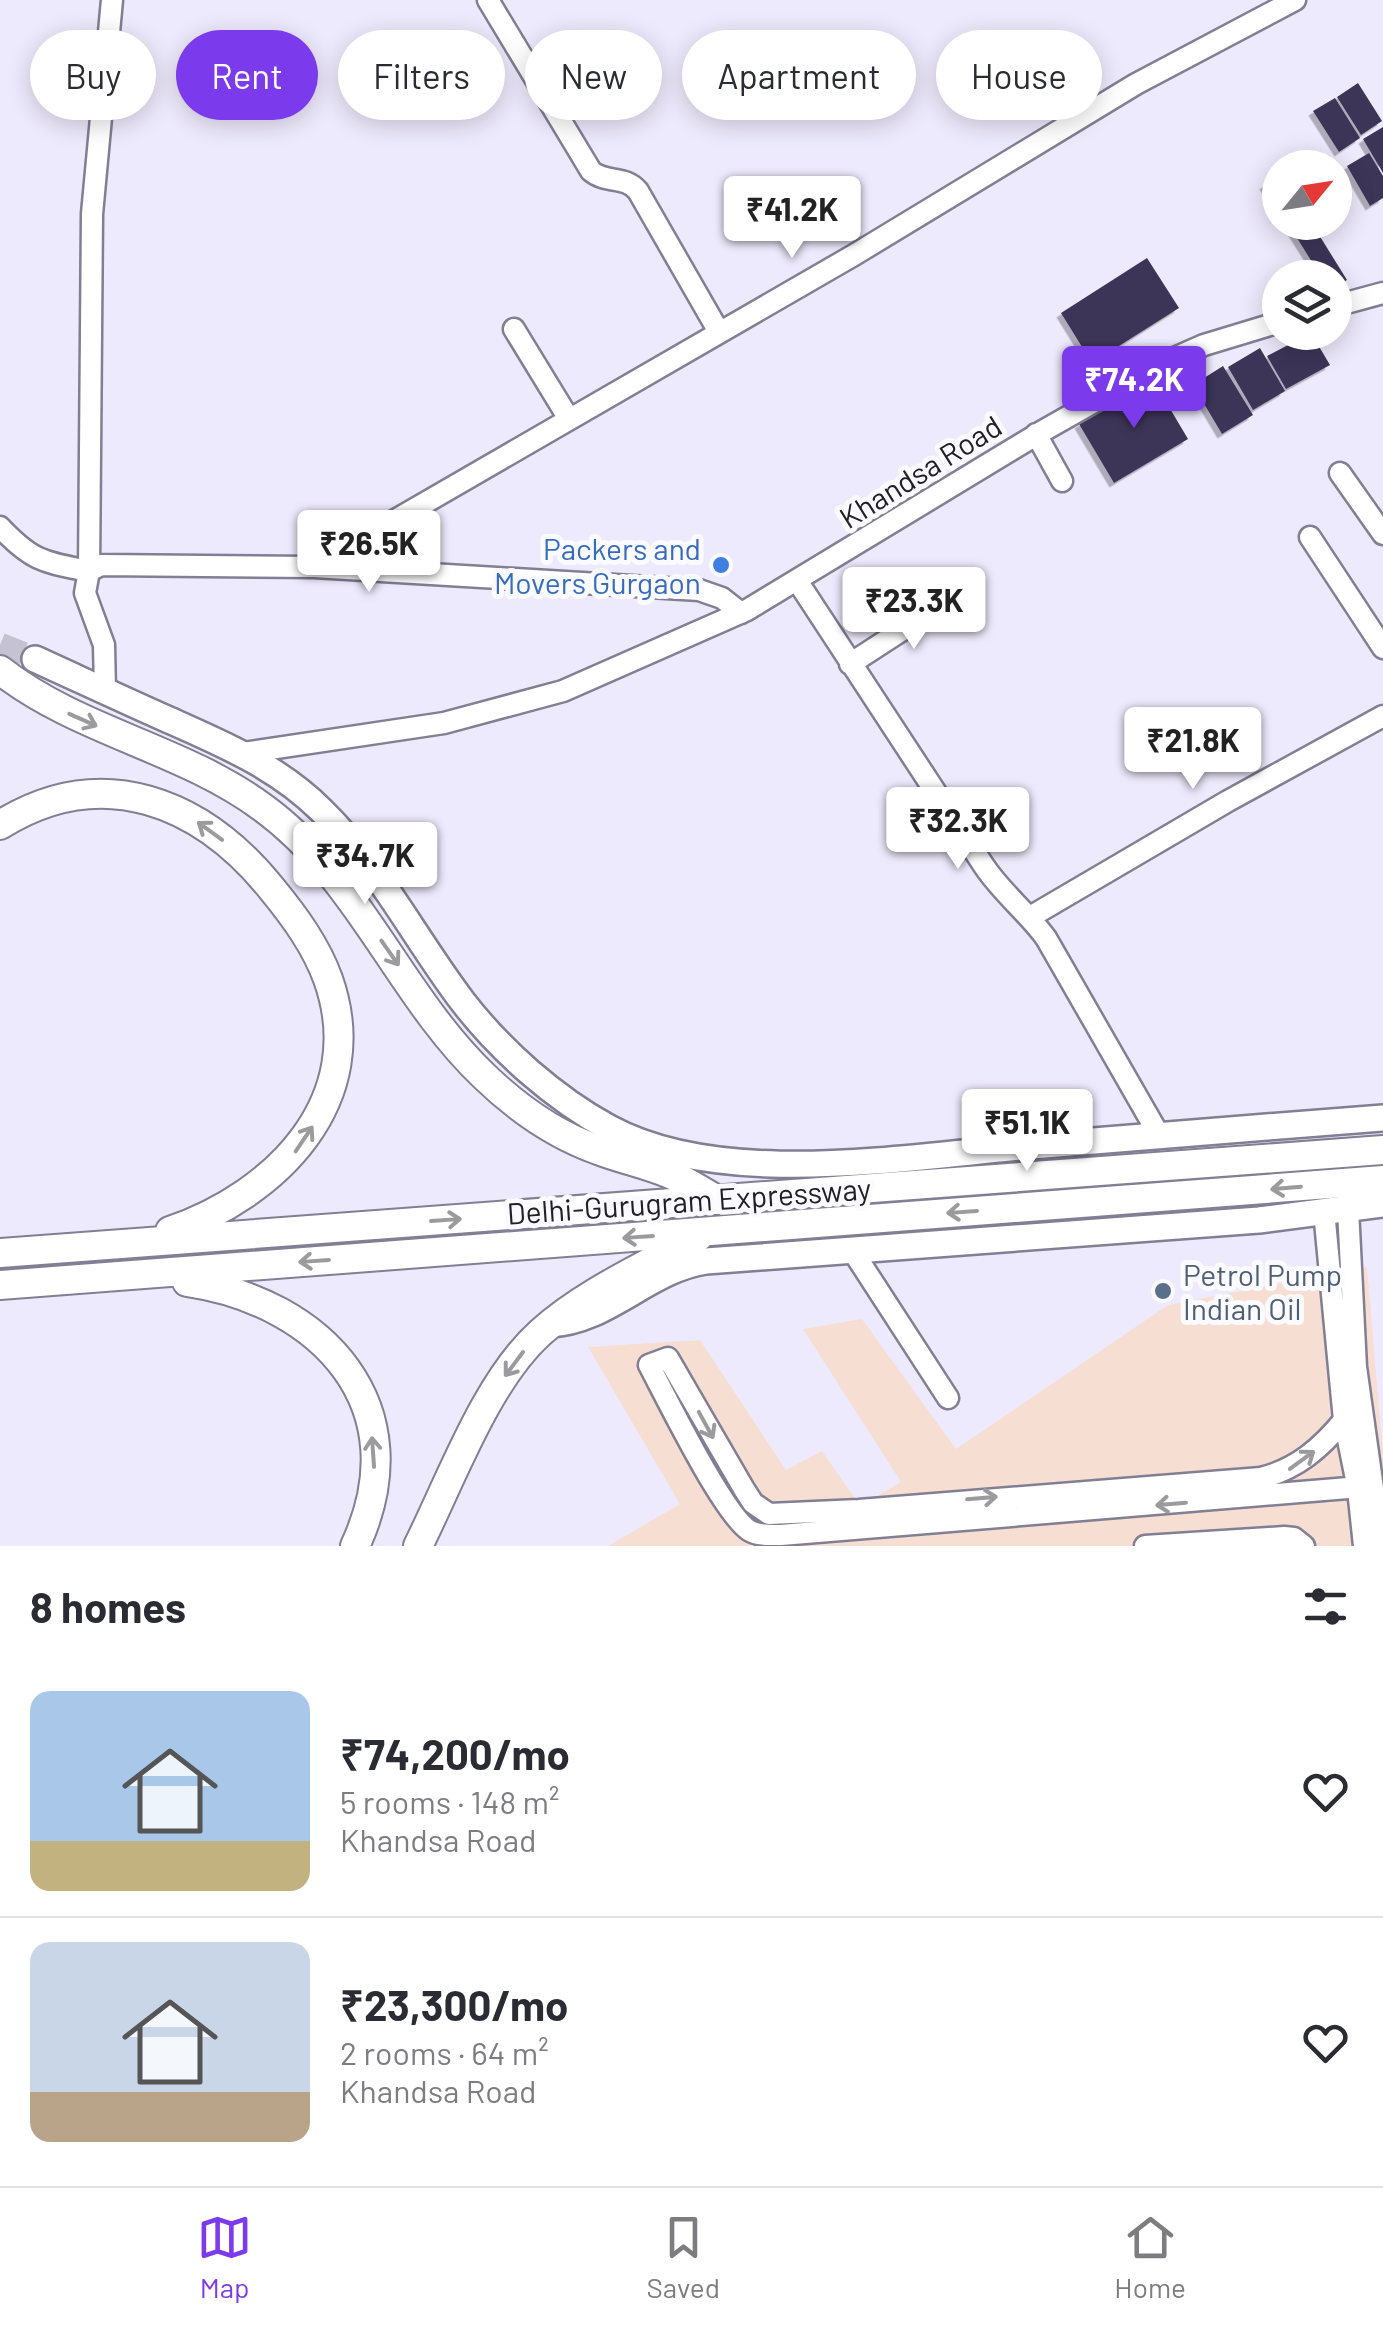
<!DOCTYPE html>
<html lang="en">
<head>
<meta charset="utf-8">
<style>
	:root { --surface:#fff; --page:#f2f2f3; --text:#2b2b33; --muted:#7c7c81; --line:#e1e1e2; --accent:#7c3aed }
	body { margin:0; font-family:Barlow,sans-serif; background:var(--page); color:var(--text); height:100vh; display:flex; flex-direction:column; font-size:38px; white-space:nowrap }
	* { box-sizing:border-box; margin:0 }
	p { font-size:32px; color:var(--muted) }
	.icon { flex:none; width:55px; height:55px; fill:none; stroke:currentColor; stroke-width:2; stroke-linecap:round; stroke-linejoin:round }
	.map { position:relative; height:1546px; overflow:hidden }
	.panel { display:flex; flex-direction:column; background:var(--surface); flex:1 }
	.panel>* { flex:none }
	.guide { position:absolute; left:30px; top:30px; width:1325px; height:90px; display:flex; gap:20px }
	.needle { width:65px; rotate:60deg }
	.controls { position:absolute; left:1262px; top:150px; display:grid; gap:20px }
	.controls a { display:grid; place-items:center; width:90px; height:90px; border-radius:50%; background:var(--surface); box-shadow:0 5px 25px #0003; font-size:50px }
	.price { position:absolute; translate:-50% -85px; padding:0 22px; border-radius:10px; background:#fff; color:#222; font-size:32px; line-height:65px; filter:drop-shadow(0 2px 5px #0008) }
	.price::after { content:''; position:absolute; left:50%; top:60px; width:30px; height:22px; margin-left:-15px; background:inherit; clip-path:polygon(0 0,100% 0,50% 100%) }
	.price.active { background:var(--accent); color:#fff }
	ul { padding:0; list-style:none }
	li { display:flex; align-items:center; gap:30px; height:250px; padding:0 30px }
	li+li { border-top:2px solid var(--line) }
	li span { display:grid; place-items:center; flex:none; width:280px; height:200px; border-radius:20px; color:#555 }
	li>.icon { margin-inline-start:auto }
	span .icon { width:120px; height:120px; fill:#fffc; stroke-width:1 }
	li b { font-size:42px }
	h2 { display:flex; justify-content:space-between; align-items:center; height:120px; padding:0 30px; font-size:42px }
	.tag { padding:0 35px; border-radius:45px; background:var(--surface); box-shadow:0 5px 25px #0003; font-size:35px; line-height:90px }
	.tag.active { background:var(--accent); color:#fff }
	.dock { display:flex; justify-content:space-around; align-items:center; height:140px; border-top:2px solid var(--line); background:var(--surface); font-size:28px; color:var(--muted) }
	.dock a { display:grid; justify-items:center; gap:5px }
	.dock .active { color:var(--accent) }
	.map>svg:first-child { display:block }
	.commercial { fill:#f6ded3 }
	.building { fill:#3e3658; filter:url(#shadow) }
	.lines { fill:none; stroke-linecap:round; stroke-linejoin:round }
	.major-tunnel { stroke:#c5c2d2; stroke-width:25; stroke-dasharray:25 12; stroke-linecap:butt }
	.minor-casing { stroke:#827e93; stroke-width:25 }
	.major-casing { stroke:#827e93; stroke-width:30 }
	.highway-casing { stroke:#827e93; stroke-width:32 }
	.minor { stroke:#fff; stroke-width:20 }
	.major { stroke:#fff; stroke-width:25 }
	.highway { stroke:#fff; stroke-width:28 }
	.oneway { stroke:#9b9b9e }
	.shop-dot { fill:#3f7fe0; stroke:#fbfafe; stroke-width:4 }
	.service-dot { fill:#5c6f8a; stroke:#fbfafe; stroke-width:4 }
	.labels { text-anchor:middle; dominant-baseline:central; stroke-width:10; stroke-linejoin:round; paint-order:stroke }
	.street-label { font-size:30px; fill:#212028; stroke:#fbfafe }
	.shop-label { font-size:30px; fill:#366cbe; stroke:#fbfafe; text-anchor:end }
	.service-label { font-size:30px; fill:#4e5e75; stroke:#fbfafe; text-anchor:start }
</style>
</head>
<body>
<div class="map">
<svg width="1383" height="1546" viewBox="0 0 1383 1546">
	<defs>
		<filter id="shadow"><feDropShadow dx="-4.5" dy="4.5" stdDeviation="0" flood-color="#0004"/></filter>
	</defs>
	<rect width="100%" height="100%" fill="#eeeafd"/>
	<path class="commercial" d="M1367,1267L1383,1455V1546H608L680,1504L588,1347L700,1340L786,1470L822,1451L860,1506L901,1482L803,1329L862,1319L956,1449L1168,1305Z"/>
	<path class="building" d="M1358,83L1382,121L1361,135L1337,97Z
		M1335,98L1360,138L1339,152L1313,111Z
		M1383,127V173L1363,139Z
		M1369,153L1383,176V198L1370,206L1347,166Z
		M1280,175V211L1264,185Z
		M1287,222H1311L1347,280L1335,287V278H1322Z
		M1147,258L1179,308L1092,363L1061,313Z
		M1311,333L1330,365L1286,389L1267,356Z
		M1260,348L1285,391L1253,410L1228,367Z
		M1223,366L1253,415L1222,434L1193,385Z
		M1153,380L1188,439L1114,483L1079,424Z"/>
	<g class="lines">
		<path class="major-tunnel" d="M0,645L35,659"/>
		<g class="minor-casing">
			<path id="minor" d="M488,0L591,171C606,184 625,175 638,191L719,332
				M1335,306L1383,293
				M514,329L569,419
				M1036,434L1062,481
				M1340,473L1383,534
				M0,527C33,562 44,562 89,571L92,214L112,0
				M1310,537L1383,648
				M314,567L854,255L1136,84L1295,0
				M798,582L984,866C1002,893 1027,912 1046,938L1159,1135
				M850,664L950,599
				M105,691L104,645L85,593L89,571L101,565L314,567L699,590L722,598L741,613
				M243,753L444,723L563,691L747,610L1041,432L1161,364L1204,345L1280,322
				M1030,917L1228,801L1383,716
				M1348,1209L1356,1367L1381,1546
				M1324,1211L1344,1420C1321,1448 1297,1469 1261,1478L859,1510L769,1514L753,1503L744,1489L668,1358L649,1365C666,1397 724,1516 750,1531C759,1536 771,1535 781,1535L1372,1486
				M852,1250L948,1398
				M1344,1420L1358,1489L1364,1546
				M1145,1546L1284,1537L1294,1538L1304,1546"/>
		</g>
		<g class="major-casing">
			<path id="major" d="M35,659C79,679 124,700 169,720C223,744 278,767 321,810C379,866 415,939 463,1002C501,1051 554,1098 609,1128C725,1191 915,1155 1044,1145C1157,1135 1270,1127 1383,1118
				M550,1324C607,1322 649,1269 706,1261L1259,1220L1383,1204"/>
		</g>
		<g class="highway-casing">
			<path id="highway" d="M0,670C79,732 182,748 262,807C359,877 399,995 484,1076C516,1107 556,1135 598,1150C621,1159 647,1164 670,1174C686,1181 702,1191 717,1200
				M0,825C102,761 202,802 272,889C295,917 316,946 328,979C371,1100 276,1195 170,1231
				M0,1253L1383,1150
				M187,1282C323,1302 420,1407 355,1546
				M0,1285L1383,1180
				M418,1546C451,1480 486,1382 540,1333C585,1292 646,1266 698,1237"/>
		</g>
		<use href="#minor" class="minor"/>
		<use href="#major" class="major"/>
		<use href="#highway" class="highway"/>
	</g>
	<defs><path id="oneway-shaft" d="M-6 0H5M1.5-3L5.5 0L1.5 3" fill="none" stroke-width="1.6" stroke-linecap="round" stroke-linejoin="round" transform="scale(2.5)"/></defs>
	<g class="oneway">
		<use href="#oneway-shaft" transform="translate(83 720) rotate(24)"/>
		<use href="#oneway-shaft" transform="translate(210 831) rotate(-144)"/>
		<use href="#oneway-shaft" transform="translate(390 953) rotate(55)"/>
		<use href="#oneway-shaft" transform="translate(304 1139) rotate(-56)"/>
		<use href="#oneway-shaft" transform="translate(1286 1188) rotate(175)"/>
		<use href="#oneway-shaft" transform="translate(962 1212) rotate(176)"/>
		<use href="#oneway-shaft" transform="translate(446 1220) rotate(-4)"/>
		<use href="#oneway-shaft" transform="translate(638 1237) rotate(176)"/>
		<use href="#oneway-shaft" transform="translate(314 1261) rotate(176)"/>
		<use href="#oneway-shaft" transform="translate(514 1364) rotate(127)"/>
		<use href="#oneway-shaft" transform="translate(706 1425) rotate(61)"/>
		<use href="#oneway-shaft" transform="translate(373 1452) rotate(-94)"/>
		<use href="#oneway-shaft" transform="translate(1302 1460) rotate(-36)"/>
		<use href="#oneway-shaft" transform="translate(982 1498) rotate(-5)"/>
		<use href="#oneway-shaft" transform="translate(1171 1504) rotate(175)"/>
	</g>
	<circle class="shop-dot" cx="721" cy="565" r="10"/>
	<circle class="service-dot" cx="1163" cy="1291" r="10"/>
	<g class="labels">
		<g class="street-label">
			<text transform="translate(920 471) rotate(-32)">Khandsa Road</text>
			<text transform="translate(689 1200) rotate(-4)">Delhi-Gurugram Expressway</text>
		</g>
		<g class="shop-label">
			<text x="701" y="548">Packers and<tspan x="701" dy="34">Movers Gurgaon</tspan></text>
		</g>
		<g class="service-label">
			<text x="1183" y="1274">Petrol Pump<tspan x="1183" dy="34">Indian Oil</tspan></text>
		</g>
	</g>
</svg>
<div class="controls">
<a><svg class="needle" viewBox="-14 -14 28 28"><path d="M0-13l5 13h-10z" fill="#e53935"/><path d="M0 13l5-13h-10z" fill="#7c7c81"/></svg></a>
<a><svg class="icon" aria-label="layers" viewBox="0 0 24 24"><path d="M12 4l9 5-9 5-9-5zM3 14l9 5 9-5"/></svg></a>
</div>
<b class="price" style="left:792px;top:261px">₹41.2K</b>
<b class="price active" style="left:1134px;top:431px">₹74.2K</b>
<b class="price" style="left:369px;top:595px">₹26.5K</b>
<b class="price" style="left:914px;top:652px">₹23.3K</b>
<b class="price" style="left:1193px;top:792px">₹21.8K</b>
<b class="price" style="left:958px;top:872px">₹32.3K</b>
<b class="price" style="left:365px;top:907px">₹34.7K</b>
<b class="price" style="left:1027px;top:1174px">₹51.1K</b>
<div class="guide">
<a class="tag">Buy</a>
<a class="tag active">Rent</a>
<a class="tag">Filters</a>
<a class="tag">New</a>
<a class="tag">Apartment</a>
<a class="tag">House</a>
</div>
</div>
<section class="panel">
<h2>8 homes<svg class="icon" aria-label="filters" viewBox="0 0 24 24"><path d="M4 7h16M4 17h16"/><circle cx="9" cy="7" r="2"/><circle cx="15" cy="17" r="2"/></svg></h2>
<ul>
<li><span style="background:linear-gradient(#a9c7e8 75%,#c2b280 0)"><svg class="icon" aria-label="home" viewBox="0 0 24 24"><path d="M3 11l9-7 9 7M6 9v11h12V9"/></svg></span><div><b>₹74,200/mo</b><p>5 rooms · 148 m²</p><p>Khandsa Road</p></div><svg class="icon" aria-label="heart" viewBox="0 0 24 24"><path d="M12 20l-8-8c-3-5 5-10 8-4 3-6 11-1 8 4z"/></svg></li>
<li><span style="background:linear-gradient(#c9d6e8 75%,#b9a48a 0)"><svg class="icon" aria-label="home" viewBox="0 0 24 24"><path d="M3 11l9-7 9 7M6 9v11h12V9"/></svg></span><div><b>₹23,300/mo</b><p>2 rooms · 64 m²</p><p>Khandsa Road</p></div><svg class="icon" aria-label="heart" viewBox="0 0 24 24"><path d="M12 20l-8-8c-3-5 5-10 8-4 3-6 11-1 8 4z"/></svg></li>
</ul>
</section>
<nav class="dock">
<a class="active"><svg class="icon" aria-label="map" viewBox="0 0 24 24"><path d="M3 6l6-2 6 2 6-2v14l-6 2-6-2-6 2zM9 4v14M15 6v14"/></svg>Map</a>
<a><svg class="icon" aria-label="saved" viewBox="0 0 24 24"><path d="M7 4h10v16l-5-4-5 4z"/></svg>Saved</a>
<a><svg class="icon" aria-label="home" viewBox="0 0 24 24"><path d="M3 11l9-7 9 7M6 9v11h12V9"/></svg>Home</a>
</nav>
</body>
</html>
